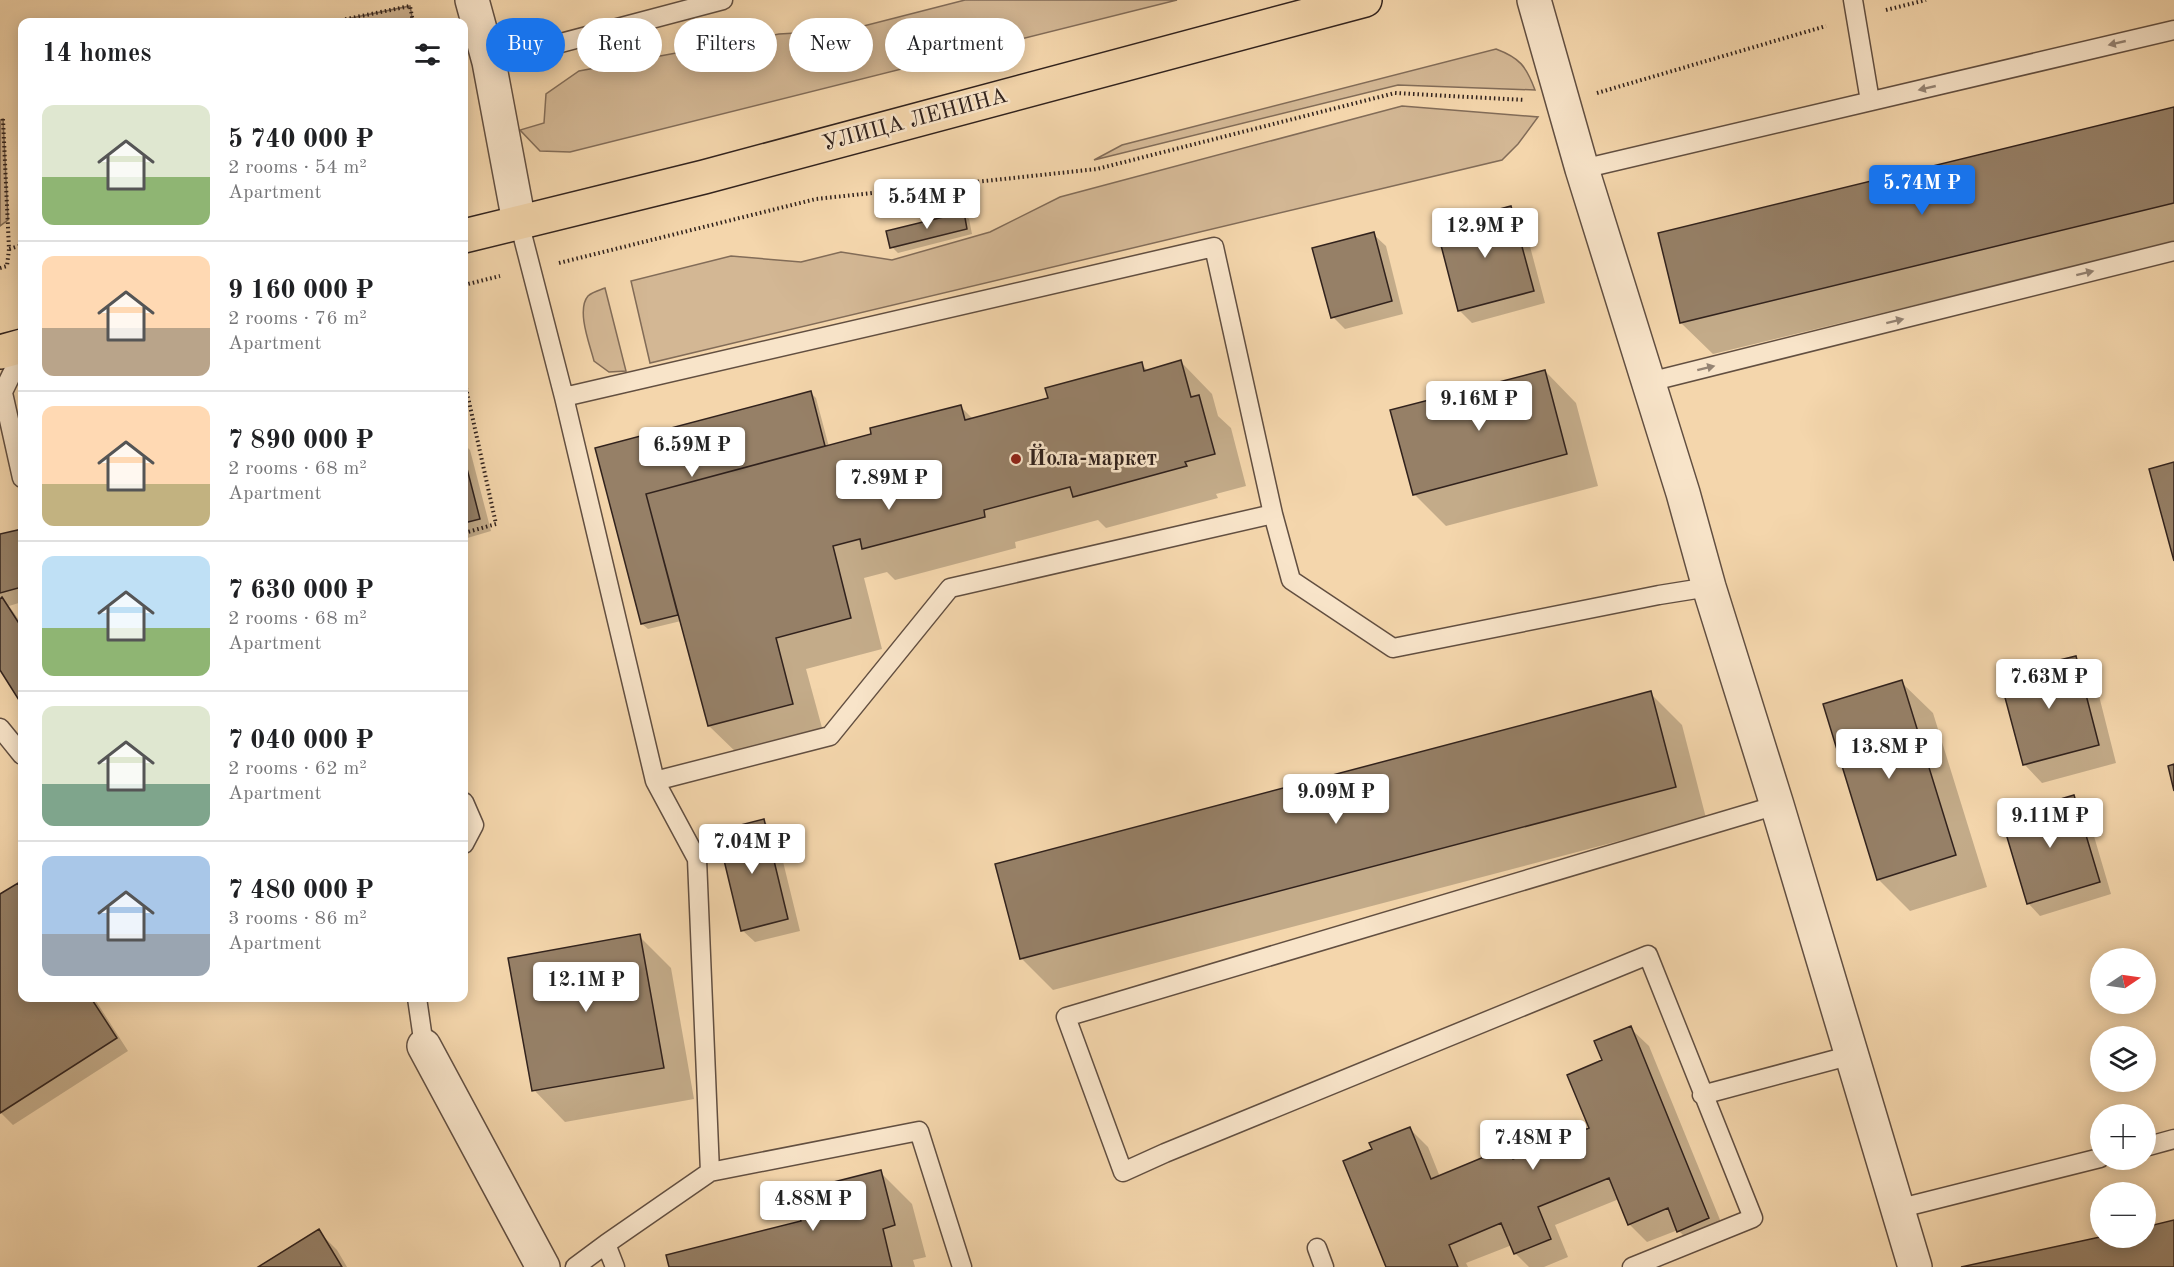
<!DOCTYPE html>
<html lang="en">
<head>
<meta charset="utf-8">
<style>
	:root { --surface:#fff; --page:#f6f6f6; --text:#202124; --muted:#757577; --line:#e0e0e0; --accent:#1a73e8 }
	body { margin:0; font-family:"Old Standard TT",serif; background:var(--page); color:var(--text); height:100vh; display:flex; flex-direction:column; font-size:22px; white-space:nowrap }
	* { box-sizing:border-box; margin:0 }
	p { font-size:20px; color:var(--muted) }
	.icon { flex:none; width:33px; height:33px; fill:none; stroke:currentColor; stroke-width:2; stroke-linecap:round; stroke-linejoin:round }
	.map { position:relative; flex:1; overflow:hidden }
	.sheet { position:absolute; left:18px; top:18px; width:450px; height:984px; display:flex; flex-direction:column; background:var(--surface); border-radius:12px; box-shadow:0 3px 15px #0003 }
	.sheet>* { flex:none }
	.guide { position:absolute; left:486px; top:18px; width:570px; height:54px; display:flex; gap:12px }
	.needle { width:39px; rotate:77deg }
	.fabs { position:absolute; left:2090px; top:948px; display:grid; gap:12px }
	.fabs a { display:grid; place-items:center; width:66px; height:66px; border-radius:50%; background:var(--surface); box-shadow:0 3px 15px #0003; font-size:30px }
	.price { position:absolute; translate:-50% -51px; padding:0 14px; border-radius:6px; background:#fff; color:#222; font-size:20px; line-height:39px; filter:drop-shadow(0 2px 3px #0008) }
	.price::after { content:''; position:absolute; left:50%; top:36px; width:18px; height:14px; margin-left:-9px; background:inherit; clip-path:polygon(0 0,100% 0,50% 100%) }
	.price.current { background:var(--accent); color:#fff }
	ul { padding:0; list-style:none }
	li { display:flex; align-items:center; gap:18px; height:150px; padding:0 24px }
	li+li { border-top:2px solid var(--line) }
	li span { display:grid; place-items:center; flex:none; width:168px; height:120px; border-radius:12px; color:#555 }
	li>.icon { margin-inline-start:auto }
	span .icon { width:72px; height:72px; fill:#fffc; stroke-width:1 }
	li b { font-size:26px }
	h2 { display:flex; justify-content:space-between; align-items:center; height:72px; padding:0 24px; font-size:26px }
	.chip { padding:0 21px; border-radius:27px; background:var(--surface); box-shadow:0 3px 15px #0003; font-size:21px; line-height:54px }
	.chip.current { background:var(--accent); color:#fff }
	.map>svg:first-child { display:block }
	.green { fill:#d3b794; stroke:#826c58; stroke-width:1.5 }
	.shadow { fill:#0003 }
	.building { fill:#968067; stroke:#31221d; stroke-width:1.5 }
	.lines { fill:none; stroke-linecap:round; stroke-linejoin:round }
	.service-casing { stroke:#624f41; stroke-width:21 }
	.minor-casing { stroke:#624f41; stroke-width:36 }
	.primary-casing { stroke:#31221d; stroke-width:36 }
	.path { stroke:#31221d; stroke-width:4; stroke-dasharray:1.5 3; stroke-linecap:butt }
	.service { stroke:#f8e4c9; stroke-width:18 }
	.minor { stroke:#f8e4c9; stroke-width:33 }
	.primary { stroke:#f4d6ac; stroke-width:33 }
	.oneway { fill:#948373 }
	.poi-dot { fill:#8f2418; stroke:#f8e4c9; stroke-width:2 }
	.labels { text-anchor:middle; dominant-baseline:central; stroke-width:5; stroke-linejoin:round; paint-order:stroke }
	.street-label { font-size:22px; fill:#31221d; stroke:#f8e4c9 }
	.poi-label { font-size:22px; font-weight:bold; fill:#31221d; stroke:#f8e4c9; text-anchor:start }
</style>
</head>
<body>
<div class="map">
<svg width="2174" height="1267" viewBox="0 0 2174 1267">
	<rect width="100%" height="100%" fill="#f4d6ac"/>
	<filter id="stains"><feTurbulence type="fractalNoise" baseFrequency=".00333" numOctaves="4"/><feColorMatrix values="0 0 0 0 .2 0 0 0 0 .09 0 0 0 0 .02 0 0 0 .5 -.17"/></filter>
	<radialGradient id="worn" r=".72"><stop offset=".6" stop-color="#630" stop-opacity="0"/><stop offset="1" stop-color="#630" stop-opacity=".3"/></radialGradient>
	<path class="green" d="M965,0H1177L570,152L540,151L520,130L544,123L546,94L579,71L779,34L848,30Z
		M410,6L413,22H332Z
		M1496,49C1520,58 1526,66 1535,90L1398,85L1094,160L1122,145Z
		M1402,106L1538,117L1518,144L1502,160L650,363L631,281L731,256L801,262L841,252L892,260L990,232L1060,197Z
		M3,119L8,220L0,226V120Z
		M605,288L626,371L609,372L594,361C590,345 576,310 588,296C592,292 600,290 605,288Z"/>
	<path class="shadow" d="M2174,109V242L1713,354L1681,323L1660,234Z
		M1511,208L1523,220L1545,303L1472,323L1459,310Z
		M963,213L969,219L972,234L898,253L892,247Z
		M1373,234L1386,246L1403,314L1345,329L1333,317Z
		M1181,362L1212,394L1218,416L1231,428L1246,486L1216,494L1218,498L1106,528L1098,520L1015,542L1016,548L895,580L887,572L864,578L882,649L806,669L824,735L741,757L709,726L681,621L648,629L642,624L596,449L810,392L816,398L829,447L873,435L960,406L973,419L1050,399L1141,364L1148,371Z
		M1545,371L1576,403L1598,486L1446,526L1414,494Z
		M464,444L470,450L491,531L464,539Z
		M22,530V602L9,606L22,624V702L0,667V536Z
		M2075,658L2094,676L2116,763L2042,783L2024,764Z
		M1901,682L1933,713L1987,887L1910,911L1878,879Z
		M1650,693L1682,725L1706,818L1053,990L1021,958Z
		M2073,797L2086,809L2111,894L2040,916L2028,903Z
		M764,821L776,833L800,931L755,942L742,930Z
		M17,885L22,890V998H94L128,1051L13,1125L0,1112V896Z
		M639,936L671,968L694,1099L565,1122L534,1090Z
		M1630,1028L1649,1046L1727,1237L1697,1249L1678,1230L1647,1242L1629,1224L1619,1199L1555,1225L1568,1257L1544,1267H1529L1515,1253L1512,1245L1466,1263L1468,1267H1387L1373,1150L1410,1129L1428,1147L1440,1177L1508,1149L1518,1159L1591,1129L1604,1061Z
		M880,1172L912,1204L926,1257L913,1260L915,1267H671L803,1222Z
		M318,1231L337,1250L347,1267H261Z"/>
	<path class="building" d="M2174,107V203L1680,323L1658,233Z
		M1511,206L1534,291L1458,311L1436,226Z
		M964,212L967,229L890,248L886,231Z
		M1374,232L1392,301L1331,318L1312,248Z
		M1181,360L1191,397L1199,395L1215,454L1185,462L1187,466L1073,497L1070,487L984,510L985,517L862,549L860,539L833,546L851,618L776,638L793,704L708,726L646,494L871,434L870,428L961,405L965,420L1048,398L1045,388L1142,362L1144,371Z
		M1545,370L1567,454L1413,495L1390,410Z
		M811,391L825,446L646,494L678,615L641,624L595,448Z
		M464,457L480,519L464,523Z
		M2174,462V561L2149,469Z
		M22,529V587L0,593V534Z
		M2,597L22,628V705L0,670V599Z
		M2076,656L2099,745L2023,765L1999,675Z
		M1902,680L1956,855L1877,880L1823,704Z
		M1651,691L1676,787L1020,959L995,864Z
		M2174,764V791L2168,766Z
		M2074,795L2100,882L2027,904L2001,817Z
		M764,819L788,919L741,931L717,831Z
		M18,883L22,891V998H91L117,1038L0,1113V894Z
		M640,934L664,1068L532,1091L508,958Z
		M1631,1026L1709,1218L1677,1232L1668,1208L1628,1225L1609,1178L1538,1207L1551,1239L1514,1254L1501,1223L1449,1245L1458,1267H1386L1343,1161L1372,1149L1369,1143L1410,1127L1431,1179L1508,1147L1513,1159L1589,1128L1567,1075L1602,1060L1594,1041Z
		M881,1170L895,1225L883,1229L892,1267H669L666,1255L801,1221L794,1192Z
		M2174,1220V1267H1961L2100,1237L2145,1238V1227Z
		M319,1229L342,1267H258Z"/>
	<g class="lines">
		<g class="service-casing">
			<path id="service" d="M1853,0L1870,101
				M489,62L723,0
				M1582,169L2174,30
				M519,222L564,397L655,781L830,736L950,588L1273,514L1291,580L1393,648L1659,595L1709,587
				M1649,382L2174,251
				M3,393L22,478
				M564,397L1214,247L1273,514
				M0,398L22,353
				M0,728L22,755
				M655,781L697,859L710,1172L919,1131L962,1267
				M464,802L474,825L464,844
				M417,998L424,1046
				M1702,1095L1852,1055
				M2145,1147L2174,1139
				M1897,1209L2100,1158
				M1317,1248L1324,1267
				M575,1267L606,1244
				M615,1267L606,1244L710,1172
				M1632,1267L1753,1218L1648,955L1165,1153L1123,1172L1066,1017L1777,805"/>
		</g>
		<g class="minor-casing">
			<path id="minor" d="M472,0L489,62L519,222
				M1534,0L1582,169L1683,493L1709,587L1777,805L1915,1267
				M424,1046L543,1267"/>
		</g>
		<g class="primary-casing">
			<path id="primary" d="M464,236L704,177L1365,0
				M0,352L22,346"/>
		</g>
		<path class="path" d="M1886,10L1926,0
			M332,22L410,6L413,22
			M1597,93L1826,26
			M3,119L9,249L22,245
			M559,263L816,199L1097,169L1395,93L1525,100
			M0,268L7,266L9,249
			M464,285L500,276
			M464,379L496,524L464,533"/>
		<use href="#service" class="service"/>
		<use href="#minor" class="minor"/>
		<use href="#primary" class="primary"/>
	</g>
	<defs><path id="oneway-solid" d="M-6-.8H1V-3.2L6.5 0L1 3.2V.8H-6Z" transform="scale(1.5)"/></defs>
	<g class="oneway">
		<use href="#oneway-solid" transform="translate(2117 43) rotate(167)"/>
		<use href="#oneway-solid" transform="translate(1927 88) rotate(167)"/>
		<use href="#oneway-solid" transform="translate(2085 273) rotate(-14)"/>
		<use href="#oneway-solid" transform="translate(1895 321) rotate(-14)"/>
		<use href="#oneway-solid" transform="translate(1706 368) rotate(-14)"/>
	</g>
	<circle class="poi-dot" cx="1016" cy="459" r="6"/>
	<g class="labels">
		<g class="street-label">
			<text transform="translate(915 120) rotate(-15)">УЛИЦА ЛЕНИНА</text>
		</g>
		<g class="poi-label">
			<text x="1028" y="459">Йола-маркет</text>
		</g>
	</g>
	<rect width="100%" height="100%" filter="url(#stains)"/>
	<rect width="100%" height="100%" fill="url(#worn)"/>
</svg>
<div class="fabs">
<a><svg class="needle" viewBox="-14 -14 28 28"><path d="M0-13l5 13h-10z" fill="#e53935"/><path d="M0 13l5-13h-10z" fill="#757577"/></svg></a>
<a><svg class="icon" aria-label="layers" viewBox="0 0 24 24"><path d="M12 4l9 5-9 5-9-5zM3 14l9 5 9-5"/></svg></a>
<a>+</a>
<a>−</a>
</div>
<b class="price current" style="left:1922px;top:216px">5.74M ₽</b>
<b class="price" style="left:927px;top:230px">5.54M ₽</b>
<b class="price" style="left:1485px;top:259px">12.9M ₽</b>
<b class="price" style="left:1479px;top:432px">9.16M ₽</b>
<b class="price" style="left:692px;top:478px">6.59M ₽</b>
<b class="price" style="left:889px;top:511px">7.89M ₽</b>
<b class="price" style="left:2049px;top:710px">7.63M ₽</b>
<b class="price" style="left:1889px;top:780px">13.8M ₽</b>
<b class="price" style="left:1336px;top:825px">9.09M ₽</b>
<b class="price" style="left:2050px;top:849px">9.11M ₽</b>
<b class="price" style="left:752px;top:875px">7.04M ₽</b>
<b class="price" style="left:586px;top:1013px">12.1M ₽</b>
<b class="price" style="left:1533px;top:1171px">7.48M ₽</b>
<b class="price" style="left:813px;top:1232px">4.88M ₽</b>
<div class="guide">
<a class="chip current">Buy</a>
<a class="chip">Rent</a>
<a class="chip">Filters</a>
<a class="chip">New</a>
<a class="chip">Apartment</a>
</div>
<section class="sheet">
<h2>14 homes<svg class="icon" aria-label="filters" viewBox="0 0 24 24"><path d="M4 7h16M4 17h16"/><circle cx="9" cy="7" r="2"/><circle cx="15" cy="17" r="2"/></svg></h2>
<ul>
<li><span style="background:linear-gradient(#dfe7d0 60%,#8fb573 0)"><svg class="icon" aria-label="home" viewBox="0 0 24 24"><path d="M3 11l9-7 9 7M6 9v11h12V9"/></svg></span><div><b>5 740 000 ₽</b><p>2 rooms · 54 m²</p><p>Apartment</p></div></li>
<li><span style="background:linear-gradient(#ffd9b3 60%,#b9a48a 0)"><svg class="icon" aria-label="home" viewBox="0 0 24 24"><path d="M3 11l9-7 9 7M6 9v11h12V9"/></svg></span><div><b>9 160 000 ₽</b><p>2 rooms · 76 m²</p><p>Apartment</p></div></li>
<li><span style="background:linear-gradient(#ffd9b3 65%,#c2b280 0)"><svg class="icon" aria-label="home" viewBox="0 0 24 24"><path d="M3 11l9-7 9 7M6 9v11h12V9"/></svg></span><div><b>7 890 000 ₽</b><p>2 rooms · 68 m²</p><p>Apartment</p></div></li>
<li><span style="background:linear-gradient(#bfe0f5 60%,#8fb573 0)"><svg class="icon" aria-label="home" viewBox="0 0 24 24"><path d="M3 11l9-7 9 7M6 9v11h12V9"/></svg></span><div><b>7 630 000 ₽</b><p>2 rooms · 68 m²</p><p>Apartment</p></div></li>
<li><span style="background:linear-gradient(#dfe7d0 65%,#7fa58c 0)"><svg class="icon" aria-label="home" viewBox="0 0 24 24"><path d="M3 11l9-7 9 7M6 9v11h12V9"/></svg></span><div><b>7 040 000 ₽</b><p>2 rooms · 62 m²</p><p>Apartment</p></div></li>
<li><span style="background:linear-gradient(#a9c7e8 65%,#9aa5b1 0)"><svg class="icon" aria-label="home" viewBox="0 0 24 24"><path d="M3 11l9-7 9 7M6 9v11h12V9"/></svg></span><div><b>7 480 000 ₽</b><p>3 rooms · 86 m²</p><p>Apartment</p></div></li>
</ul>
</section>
</div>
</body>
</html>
